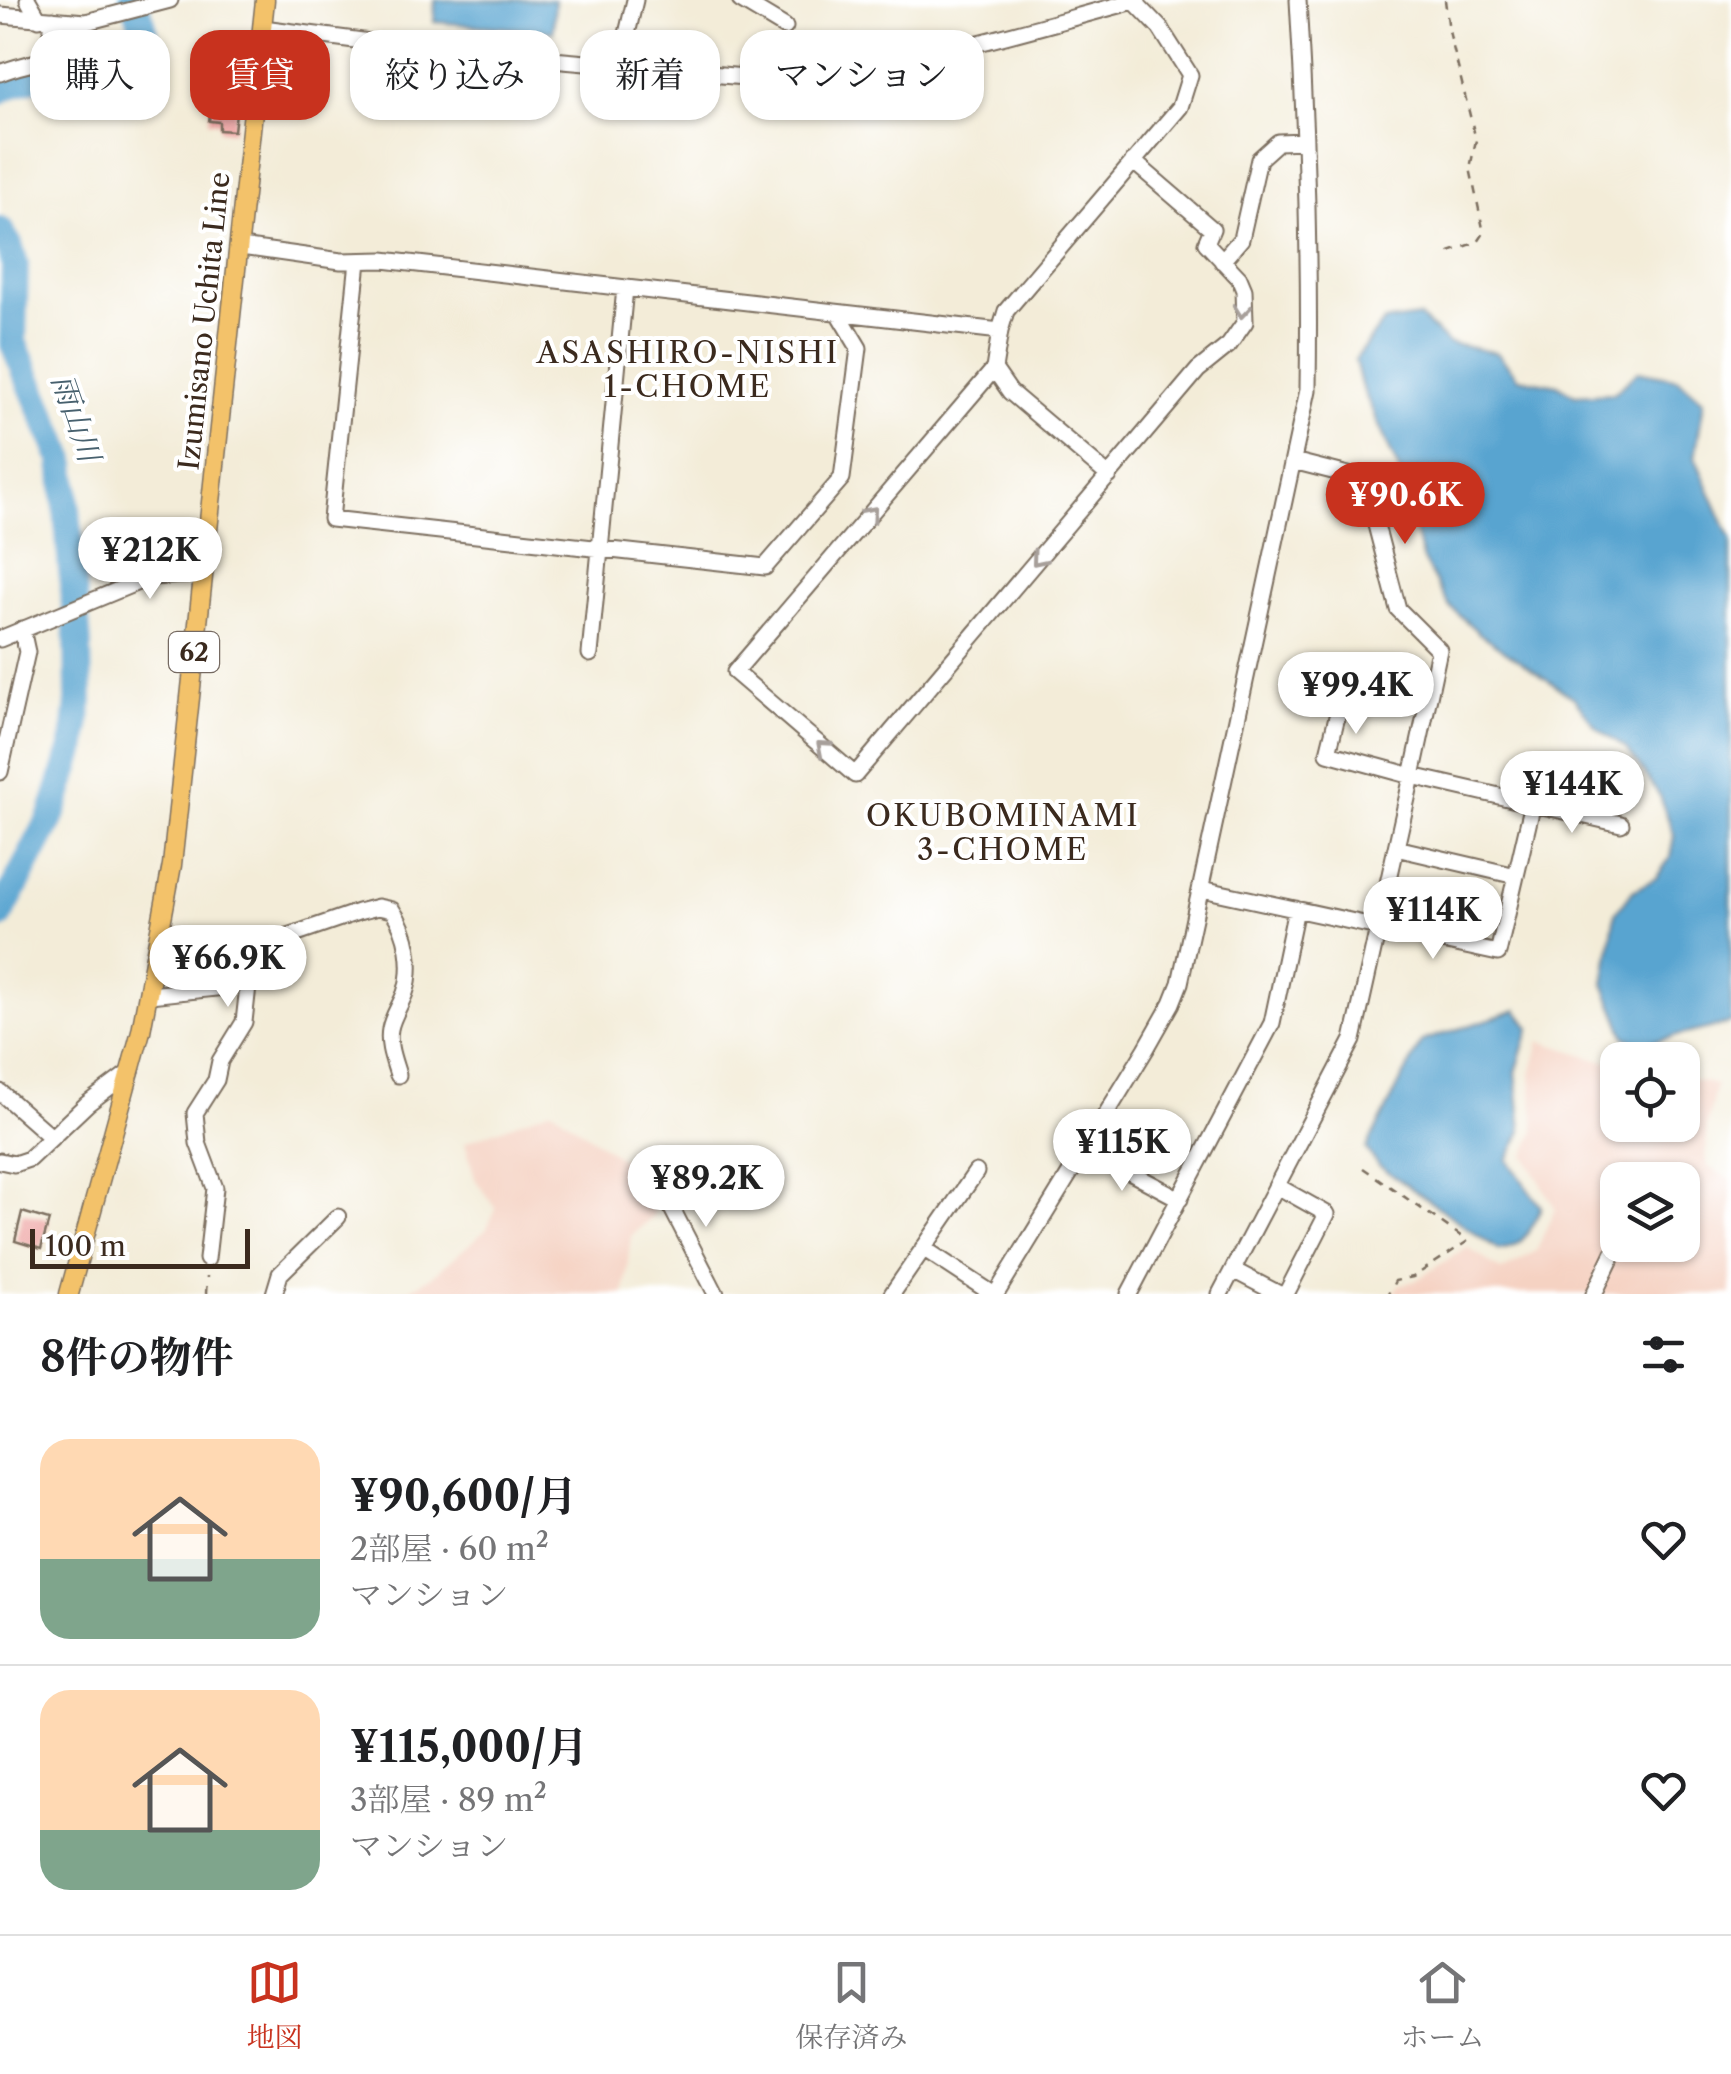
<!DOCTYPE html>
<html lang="ja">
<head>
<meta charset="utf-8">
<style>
	:root { --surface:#fff; --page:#f6f6f6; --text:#202124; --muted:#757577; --line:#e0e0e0; --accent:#c8321e }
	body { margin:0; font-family:"Libre Caslon Text","Noto Serif JP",serif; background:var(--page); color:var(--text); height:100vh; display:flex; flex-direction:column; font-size:38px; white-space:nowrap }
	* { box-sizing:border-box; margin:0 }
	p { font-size:32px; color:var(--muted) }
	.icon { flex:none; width:55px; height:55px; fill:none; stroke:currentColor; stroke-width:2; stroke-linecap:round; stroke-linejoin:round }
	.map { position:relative; height:1294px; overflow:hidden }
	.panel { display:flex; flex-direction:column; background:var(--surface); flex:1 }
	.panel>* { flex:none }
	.hud { position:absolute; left:30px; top:30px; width:1000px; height:90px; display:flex; gap:20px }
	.buttons { position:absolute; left:1600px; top:1042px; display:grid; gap:20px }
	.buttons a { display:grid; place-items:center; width:100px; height:100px; border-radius:20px; background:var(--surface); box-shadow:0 2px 8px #0004; font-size:50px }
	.scale { position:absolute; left:30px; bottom:25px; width:220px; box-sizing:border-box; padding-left:10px; border:5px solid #3b2a1e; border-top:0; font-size:28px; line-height:35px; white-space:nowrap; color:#3b2a1e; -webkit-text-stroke:8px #fff; paint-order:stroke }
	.price { position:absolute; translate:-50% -85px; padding:0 22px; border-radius:35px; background:#fff; color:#222; font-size:32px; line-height:65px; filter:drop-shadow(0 2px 5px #0008) }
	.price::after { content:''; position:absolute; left:50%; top:60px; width:30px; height:22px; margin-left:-15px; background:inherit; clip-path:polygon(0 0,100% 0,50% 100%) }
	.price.current { background:var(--accent); color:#fff }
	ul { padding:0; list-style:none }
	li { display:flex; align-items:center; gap:30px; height:250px; padding:0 40px }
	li+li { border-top:2px solid var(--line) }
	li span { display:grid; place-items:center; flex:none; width:280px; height:200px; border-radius:30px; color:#555 }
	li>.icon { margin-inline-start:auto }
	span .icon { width:120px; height:120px; fill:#fffc; stroke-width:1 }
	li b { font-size:42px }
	h2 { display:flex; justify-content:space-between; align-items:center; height:120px; padding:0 40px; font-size:42px }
	.tag { padding:0 35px; border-radius:30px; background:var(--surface); box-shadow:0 2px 8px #0004; font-size:35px; line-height:90px }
	.tag.current { background:var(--accent); color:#fff }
	.dock { display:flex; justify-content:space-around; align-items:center; height:140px; border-top:2px solid var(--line); background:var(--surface); font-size:28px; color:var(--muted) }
	.dock a { display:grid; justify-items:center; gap:5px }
	.dock .current { color:var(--accent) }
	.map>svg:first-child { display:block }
	.built { fill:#f5d2c2; fill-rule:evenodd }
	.water { fill:#58a4d0; stroke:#4a6777; stroke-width:2.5 }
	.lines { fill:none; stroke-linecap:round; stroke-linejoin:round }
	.river { stroke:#58a4d0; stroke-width:28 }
	.building { fill:#eda1a0 }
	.minor-casing { stroke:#7b6e5f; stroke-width:19 }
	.major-casing { stroke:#7b6e5f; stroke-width:21 }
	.path { stroke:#7b6e5f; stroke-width:2.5; stroke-dasharray:8 8; stroke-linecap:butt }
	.minor { stroke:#fff; stroke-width:15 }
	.major { stroke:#f3c26a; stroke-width:18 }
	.oneway { stroke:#a79f9a }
	.labels { text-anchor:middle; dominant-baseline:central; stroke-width:8; stroke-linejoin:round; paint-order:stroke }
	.shield { fill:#fff; stroke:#766a62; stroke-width:2.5 }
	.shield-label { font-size:25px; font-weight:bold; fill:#3b2a1e }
	.street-label { font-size:28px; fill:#3b2a1e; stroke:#fff }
	.neighbourhood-label { font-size:30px; letter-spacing:2.5px; fill:#3b2a1e; stroke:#fff }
	.water-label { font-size:30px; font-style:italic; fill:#48616e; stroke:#fff }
</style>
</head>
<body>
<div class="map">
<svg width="1731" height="1294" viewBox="0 0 1731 1294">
	<rect width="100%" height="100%" fill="#fff"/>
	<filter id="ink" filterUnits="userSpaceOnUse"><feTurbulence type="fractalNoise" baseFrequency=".01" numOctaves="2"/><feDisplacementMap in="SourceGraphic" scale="20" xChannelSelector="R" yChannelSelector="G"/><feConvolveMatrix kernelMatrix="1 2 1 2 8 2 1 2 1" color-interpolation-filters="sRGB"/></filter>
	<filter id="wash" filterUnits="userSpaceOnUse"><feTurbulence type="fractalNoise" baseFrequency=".0048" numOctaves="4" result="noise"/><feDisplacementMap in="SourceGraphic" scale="40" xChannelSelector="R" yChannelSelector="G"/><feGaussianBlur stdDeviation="2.25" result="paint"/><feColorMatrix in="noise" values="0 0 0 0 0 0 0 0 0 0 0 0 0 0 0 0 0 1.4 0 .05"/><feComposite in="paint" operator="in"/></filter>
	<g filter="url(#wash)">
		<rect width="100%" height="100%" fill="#f3ecd8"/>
		<path class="built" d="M1540,1041L1617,1065L1618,1125H1682L1683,1077L1716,1085L1707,1125L1706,1166L1731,1179V1294H1393L1399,1285L1415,1281L1467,1247L1502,1271L1536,1251L1555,1208L1525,1155L1535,1132L1531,1074ZM1618,1180H1682V1245H1618Z
			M552,1109L652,1181L657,1191L653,1216L631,1236L624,1294H402L435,1274L486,1230L496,1209L475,1179L465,1142Z"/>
		<path class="water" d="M435,0H555L553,32L434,22Z
			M1419,317L1448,343L1497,353L1519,378L1558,385L1575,395L1614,393L1638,371L1679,379L1704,401L1695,457L1731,539V1023L1644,1044L1626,1038L1604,984L1615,913L1633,891L1656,878L1670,858L1674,835L1660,796L1626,748L1596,727L1574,698L1480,634L1449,606L1422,558L1401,475L1361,385L1355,360L1383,322Z
			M1517,1010L1530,1028L1516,1072L1522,1131L1508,1160L1541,1207C1532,1229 1524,1247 1499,1250L1378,1165L1366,1149L1422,1041Z"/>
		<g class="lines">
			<path class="river" d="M0,90C26,72 104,67 138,60C151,40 142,20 133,0
				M0,231L9,245L15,265L13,342L63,460L78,644L79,701L74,745L52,816L0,915"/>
		</g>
		<g id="blocks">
			<path class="building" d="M213,89L238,94L234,131L219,130V122L209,121Z
				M22,1212L49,1220L41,1249L15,1241Z"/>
		</g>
	</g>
	<g filter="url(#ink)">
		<use href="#blocks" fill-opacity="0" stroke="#7b6e5f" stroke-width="2.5"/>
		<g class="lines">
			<g class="minor-casing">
				<path id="minor" d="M28,0L39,19
					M740,0L785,27
					M0,15L86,22L170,0
					M263,28L416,48L767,79C895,72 1014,33 1138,0
					M619,68L635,0
					M0,73C42,56 48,73 53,19
					M241,247L341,261L383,260L1000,331L1006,311L1180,107L1190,75L1160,28L1134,1
					M358,261L331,519L765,567L842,478L859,348L838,313
					M1222,261L1241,239L1259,159L1278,142L1305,141
					M1000,331L994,369L735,672L855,775L1198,370L1229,345L1245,322L1244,290L1239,278L1206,243L1212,229L1133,161
					M994,369L1010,392L1109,476
					M1293,461L1364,479L1398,609L1439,650L1412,776L1328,753L1347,676L1429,696
					M0,639L150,577L202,574
					M590,654L625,288
					M0,772L27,652L22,629
					M1396,848L1516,876
					M1202,889L1498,953L1533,803
					M150,995L225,987L237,978L268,943L358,912L378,907L392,910C408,932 414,967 405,993C401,1004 392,1017 390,1029C387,1045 394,1061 398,1075
					M0,1092L50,1136
					M1086,1149L1180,1199
					M0,1161L14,1164L29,1159L87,1104L131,1071
					M1277,1186L1327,1214L1286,1294
					M657,1191L666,1197L716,1294
					M923,1248L993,1294
					M207,1259L215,1188L198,1143L195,1113L216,1080L220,1061L244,1022L248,986L241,973
					M1233,1270L1279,1294
					M274,1294L280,1274L338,1217
					M892,1294L976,1172
					M996,1294L1146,1049L1172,1003L1180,983L1308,390C1310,260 1306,130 1298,0
					M1129,1294L1272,1023L1296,909
					M1220,1294L1353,1040L1412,776L1621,824
					M1594,1294L1618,1244"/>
			</g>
			<g class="major-casing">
				<path id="major" d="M69,1294L141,1031L172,865L265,0"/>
			</g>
			<path class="path" d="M1445,0L1449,31L1476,140L1470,168L1484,233L1478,242L1449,252
				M1363,1168L1468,1241L1413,1277L1395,1281L1388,1294
				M206,1294L207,1276"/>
			<use href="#minor" class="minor"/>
			<use href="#major" class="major"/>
		</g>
		<defs><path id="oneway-chevron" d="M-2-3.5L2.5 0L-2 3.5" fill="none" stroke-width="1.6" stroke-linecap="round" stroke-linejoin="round" transform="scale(2.5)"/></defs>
		<g class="oneway">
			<use href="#oneway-chevron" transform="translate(1242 311) rotate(96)"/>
			<use href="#oneway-chevron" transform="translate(871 513) rotate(-49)"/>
			<use href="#oneway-chevron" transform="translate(1038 559) rotate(130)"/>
			<use href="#oneway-chevron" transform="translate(823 747) rotate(-139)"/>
		</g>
	</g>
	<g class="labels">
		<rect class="shield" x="169" y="632" width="50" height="40" rx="8"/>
		<g class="shield-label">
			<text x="194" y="652">62</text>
		</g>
		<g class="street-label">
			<text transform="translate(204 321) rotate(-84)">Izumisano Uchita Line</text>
		</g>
		<g class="neighbourhood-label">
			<text x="688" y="352">ASASHIRO-NISHI<tspan x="688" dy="34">1-CHOME</tspan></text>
			<text x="1003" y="815">OKUBOMINAMI<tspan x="1003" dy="34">3-CHOME</tspan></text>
		</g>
		<g class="water-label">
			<text transform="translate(76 418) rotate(71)">雨山川</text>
		</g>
	</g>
</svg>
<div class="buttons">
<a><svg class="icon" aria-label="locate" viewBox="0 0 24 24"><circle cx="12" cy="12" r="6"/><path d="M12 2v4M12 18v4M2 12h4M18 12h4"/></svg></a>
<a><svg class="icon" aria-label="layers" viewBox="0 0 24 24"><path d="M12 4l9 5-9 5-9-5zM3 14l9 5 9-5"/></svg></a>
</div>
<div class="scale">100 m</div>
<b class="price current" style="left:1405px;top:547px">¥90.6K</b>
<b class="price" style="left:150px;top:602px">¥212K</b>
<b class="price" style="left:1356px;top:737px">¥99.4K</b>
<b class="price" style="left:1572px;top:836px">¥144K</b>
<b class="price" style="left:1433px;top:962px">¥114K</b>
<b class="price" style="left:228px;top:1010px">¥66.9K</b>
<b class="price" style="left:1122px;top:1194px">¥115K</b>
<b class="price" style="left:706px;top:1230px">¥89.2K</b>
<div class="hud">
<a class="tag">購入</a>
<a class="tag current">賃貸</a>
<a class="tag">絞り込み</a>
<a class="tag">新着</a>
<a class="tag">マンション</a>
</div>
</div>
<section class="panel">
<h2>8件の物件<svg class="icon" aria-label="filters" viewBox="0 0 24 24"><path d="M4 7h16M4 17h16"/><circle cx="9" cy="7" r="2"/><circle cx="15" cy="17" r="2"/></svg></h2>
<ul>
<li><span style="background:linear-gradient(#ffd9b3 60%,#7fa58c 0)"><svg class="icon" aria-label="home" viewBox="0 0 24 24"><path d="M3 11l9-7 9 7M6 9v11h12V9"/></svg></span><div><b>¥90,600/月</b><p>2部屋 · 60 m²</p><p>マンション</p></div><svg class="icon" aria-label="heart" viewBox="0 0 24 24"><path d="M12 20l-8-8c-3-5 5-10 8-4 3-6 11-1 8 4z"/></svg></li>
<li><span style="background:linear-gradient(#ffd9b3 70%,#7fa58c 0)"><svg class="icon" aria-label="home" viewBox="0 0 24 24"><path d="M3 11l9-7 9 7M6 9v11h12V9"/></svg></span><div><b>¥115,000/月</b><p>3部屋 · 89 m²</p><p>マンション</p></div><svg class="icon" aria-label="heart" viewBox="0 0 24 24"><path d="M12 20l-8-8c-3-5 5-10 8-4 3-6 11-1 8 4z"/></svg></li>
</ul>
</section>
<nav class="dock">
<a class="current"><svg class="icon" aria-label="map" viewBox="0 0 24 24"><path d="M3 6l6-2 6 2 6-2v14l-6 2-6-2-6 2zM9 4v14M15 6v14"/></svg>地図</a>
<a><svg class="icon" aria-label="saved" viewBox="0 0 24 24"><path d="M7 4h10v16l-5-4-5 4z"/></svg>保存済み</a>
<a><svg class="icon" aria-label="home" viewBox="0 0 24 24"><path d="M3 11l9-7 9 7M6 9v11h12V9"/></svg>ホーム</a>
</nav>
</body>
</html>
